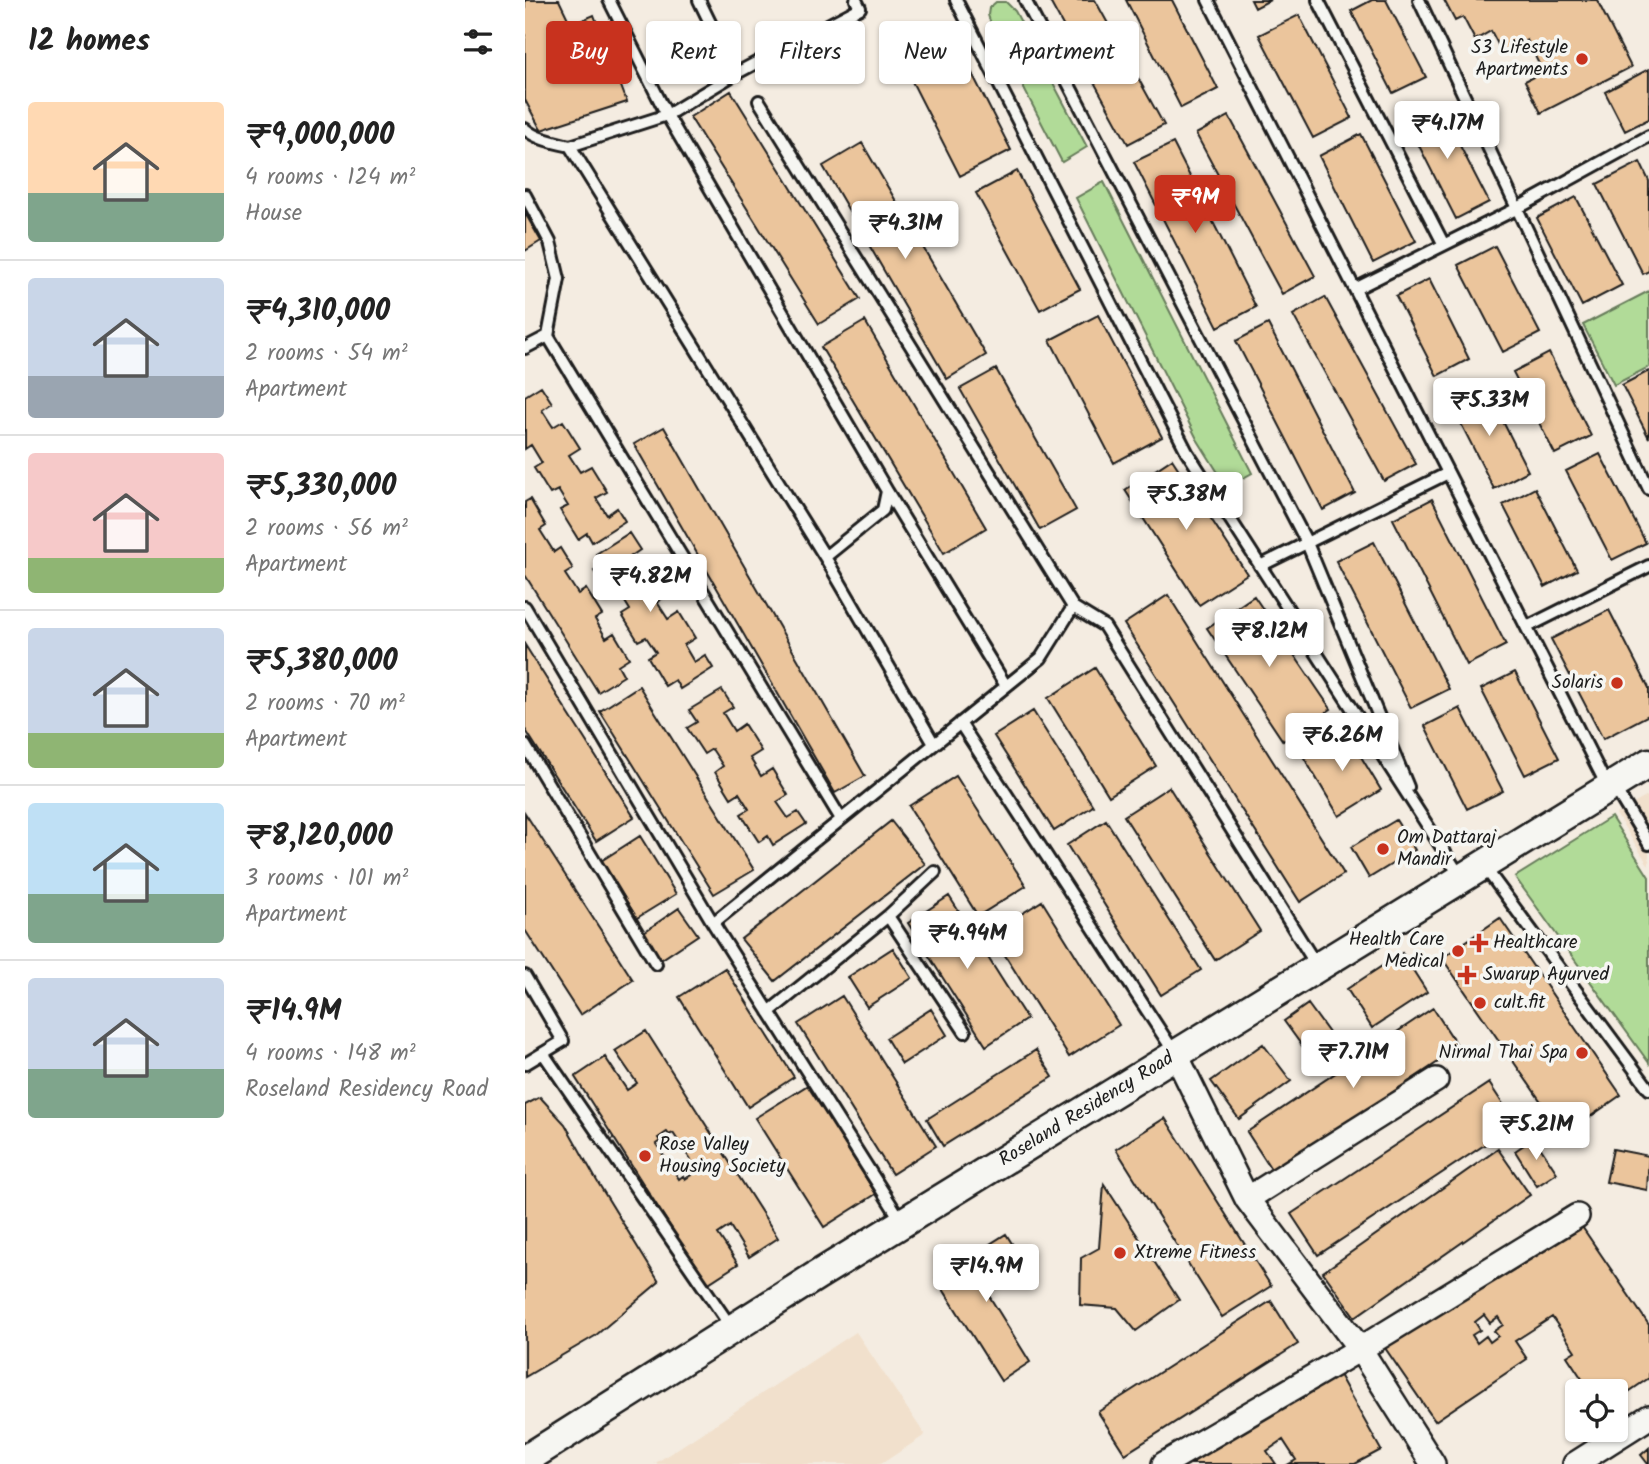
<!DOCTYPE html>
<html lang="en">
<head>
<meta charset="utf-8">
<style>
	:root { --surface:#fff; --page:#f6f6f6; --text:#222; --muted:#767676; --line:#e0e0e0; --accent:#c8321e }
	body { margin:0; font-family:Kalam,sans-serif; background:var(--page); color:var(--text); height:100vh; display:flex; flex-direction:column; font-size:26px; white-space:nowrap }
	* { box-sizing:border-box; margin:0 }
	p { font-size:23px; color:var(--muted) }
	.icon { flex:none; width:38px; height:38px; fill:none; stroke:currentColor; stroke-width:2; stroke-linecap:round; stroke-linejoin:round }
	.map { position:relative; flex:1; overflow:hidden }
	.drawer { display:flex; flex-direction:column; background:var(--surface); width:525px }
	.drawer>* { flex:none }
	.banner { position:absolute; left:21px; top:21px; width:665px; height:63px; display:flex; gap:14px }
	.buttons { position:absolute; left:1040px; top:1379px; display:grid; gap:14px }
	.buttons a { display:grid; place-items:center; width:63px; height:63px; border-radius:7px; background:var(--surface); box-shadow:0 2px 5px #0004; font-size:35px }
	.price { position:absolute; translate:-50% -60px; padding:0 16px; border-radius:7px; background:#fff; color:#222; font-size:23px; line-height:46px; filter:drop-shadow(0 2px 4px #0008) }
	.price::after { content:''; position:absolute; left:50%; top:42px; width:21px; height:16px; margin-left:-10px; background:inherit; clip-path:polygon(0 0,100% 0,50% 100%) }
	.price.current { background:var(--accent); color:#fff }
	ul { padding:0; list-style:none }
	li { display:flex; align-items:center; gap:21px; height:175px; padding:0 28px }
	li+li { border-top:2px solid var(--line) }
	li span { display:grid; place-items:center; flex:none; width:196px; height:140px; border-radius:7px; color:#555 }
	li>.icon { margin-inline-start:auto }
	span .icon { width:84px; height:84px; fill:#fffc; stroke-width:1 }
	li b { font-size:30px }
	h2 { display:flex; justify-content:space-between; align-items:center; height:84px; padding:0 28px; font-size:30px }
	.pill { padding:0 24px; border-radius:7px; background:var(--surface); box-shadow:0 2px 5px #0004; font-size:24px; line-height:63px }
	.pill.current { background:var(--accent); color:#fff }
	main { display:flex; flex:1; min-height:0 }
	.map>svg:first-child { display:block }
	.built { fill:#f1e0cc }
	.green { fill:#b1db98; stroke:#667c5a; stroke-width:2 }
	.building { fill:#ebc59c; stroke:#1c1c1c; stroke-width:2; fill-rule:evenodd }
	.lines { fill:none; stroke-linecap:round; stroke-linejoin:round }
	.service-casing { stroke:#1c1c1c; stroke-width:16 }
	.minor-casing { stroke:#1c1c1c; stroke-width:28 }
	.tertiary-casing { stroke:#1c1c1c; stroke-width:33 }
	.service { stroke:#f6f6f2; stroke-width:10 }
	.minor { stroke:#f6f6f2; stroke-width:23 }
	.tertiary { stroke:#f6f6f2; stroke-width:28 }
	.poi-dot { fill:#c8321e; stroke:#f6f6f2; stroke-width:2.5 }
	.labels { text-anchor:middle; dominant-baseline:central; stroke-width:7; stroke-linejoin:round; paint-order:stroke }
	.poi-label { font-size:19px; fill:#1c1c1c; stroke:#f6f6f2; text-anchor:start }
	.street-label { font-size:19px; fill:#1c1c1c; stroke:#f6f6f2 }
</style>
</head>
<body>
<main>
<section class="drawer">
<h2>12 homes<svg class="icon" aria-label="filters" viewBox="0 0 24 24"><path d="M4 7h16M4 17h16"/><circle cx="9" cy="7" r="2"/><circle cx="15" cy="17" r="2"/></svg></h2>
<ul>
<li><span style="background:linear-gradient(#ffd9b3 65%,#7fa58c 0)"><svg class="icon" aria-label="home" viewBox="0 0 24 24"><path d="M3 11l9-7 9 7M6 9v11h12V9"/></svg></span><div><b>₹9,000,000</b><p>4 rooms · 124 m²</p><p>House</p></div></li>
<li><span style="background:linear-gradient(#c9d6e8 70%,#9aa5b1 0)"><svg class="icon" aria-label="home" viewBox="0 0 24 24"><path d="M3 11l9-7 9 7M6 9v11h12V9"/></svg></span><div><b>₹4,310,000</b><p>2 rooms · 54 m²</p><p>Apartment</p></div></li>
<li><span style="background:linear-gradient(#f6c9c9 75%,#8fb573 0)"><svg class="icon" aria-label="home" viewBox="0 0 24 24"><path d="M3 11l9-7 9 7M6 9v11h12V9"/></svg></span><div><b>₹5,330,000</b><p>2 rooms · 56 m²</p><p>Apartment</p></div></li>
<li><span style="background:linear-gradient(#c9d6e8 75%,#8fb573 0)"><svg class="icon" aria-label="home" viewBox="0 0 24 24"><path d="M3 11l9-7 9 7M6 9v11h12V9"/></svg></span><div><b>₹5,380,000</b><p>2 rooms · 70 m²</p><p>Apartment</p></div></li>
<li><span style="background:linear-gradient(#bfe0f5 65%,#7fa58c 0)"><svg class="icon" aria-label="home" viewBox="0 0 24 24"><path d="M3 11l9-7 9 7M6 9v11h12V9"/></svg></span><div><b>₹8,120,000</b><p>3 rooms · 101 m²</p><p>Apartment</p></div></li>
<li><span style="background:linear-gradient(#c9d6e8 65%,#7fa58c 0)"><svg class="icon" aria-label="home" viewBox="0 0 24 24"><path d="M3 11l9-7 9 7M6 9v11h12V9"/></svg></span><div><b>₹14.9M</b><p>4 rooms · 148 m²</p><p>Roseland Residency Road</p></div></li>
</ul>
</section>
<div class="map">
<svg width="1124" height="1464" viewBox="0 0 1124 1464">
	<rect width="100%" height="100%" fill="#f4ece1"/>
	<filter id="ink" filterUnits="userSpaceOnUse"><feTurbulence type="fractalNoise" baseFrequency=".0143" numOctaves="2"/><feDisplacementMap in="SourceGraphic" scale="14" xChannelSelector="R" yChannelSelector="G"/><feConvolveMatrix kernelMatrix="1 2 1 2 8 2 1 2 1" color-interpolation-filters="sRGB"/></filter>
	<g filter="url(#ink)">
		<path class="built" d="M1124,795V866L1091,814Z
			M331,1332L400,1435L356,1464H129Z"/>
		<path class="green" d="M471,2H481L490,11L562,147L537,162L467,27L463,15L464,8Z
			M579,182L727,473L702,487L672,439L551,198Z
			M1124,291V367L1089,385L1058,325Z
			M1086,817L1124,877V1063L990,877Z"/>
		<path class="building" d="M0,0H34L46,25L69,15L102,102L16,130L0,100Z
			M524,0H570L639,125L603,144Z
			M601,0H647L693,89L656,108Z
			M726,0H745L730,8Z
			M847,0H861L901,77L868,93L826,11Z
			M919,0H1072L1106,67L1016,113L1000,81L1018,72L1002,40L977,52L966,31L950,40L938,17L930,21Z
			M774,15L827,118L788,138L734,35Z
			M424,28L486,150L435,176L373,54Z
			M1124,69V119L1100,131L1080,92Z
			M206,91L335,299L294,324L165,117Z
			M913,103L964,202L931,219L881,120Z
			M704,116L790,276L757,294L671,134Z
			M836,134L891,241L848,263L794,156Z
			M337,143L461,355L422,379L298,166Z
			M648,143L731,307L693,327L609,162Z
			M1115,162L1124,181V271L1118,274L1072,184Z
			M492,171L555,289L515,310L451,193Z
			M1051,197L1097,285L1057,306L1012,218Z
			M0,213L16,241L0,251Z
			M970,246L1015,333L978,352L933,265Z
			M904,279L944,359L912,376L871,296Z
			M800,297L891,464L859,481L768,315Z
			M573,315L637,437L589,463L525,340Z
			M340,321L461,528L419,553L296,347Z
			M743,324L830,493L798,510L711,341Z
			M1024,353L1066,436L1030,454L988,372Z
			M471,369L551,510L515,530L435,389Z
			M1124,371V438L1097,385Z
			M16,386L27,403L17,410L28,427L38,421L55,448L44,455L55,472L66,466L82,492L71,498L82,515L92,508L100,521L67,542L62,533L53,539L35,510L43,506L33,490L25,494L9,468L17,463L6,445L0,449V396Z
			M960,386L1003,471L969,489L926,404Z
			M139,427L340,776L310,793L109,444Z
			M1075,454L1121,543L1087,560L1041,471Z
			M647,459L722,574L674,605L600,490Z
			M1010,488L1052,570L1020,587L978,505Z
			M5,499L21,526L15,530L29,552L35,548L48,569L40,574L53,594L61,589L77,615L70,619L81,638L89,633L104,658L93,665L99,676L73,692L0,575V502Z
			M907,499L981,645L942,665L868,519Z
			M104,533L115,550L105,557L116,574L126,568L142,595L132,602L143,619L154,612L170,638L159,645L169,662L180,655L188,668L155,689L150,680L140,686L123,657L131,652L121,637L113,641L97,615L105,610L94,592L85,597L69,571L78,566L71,554Z
			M849,542L924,689L886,708L811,561Z
			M643,595L819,874L775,902L599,624Z
			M729,596L806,709L758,741L682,628Z
			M1084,610L1124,688V715L1078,739L1026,639Z
			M0,645L109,817L71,841L0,729Z
			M570,668L631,766L584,796L523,698Z
			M990,672L1034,758L1000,775L956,689Z
			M114,686L229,870L189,894L75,711Z
			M197,690L208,707L198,713L209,731L219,724L236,751L225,758L236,776L247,769L263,795L252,802L263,818L273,812L281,824L248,845L243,836L234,842L216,814L224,809L214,793L206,798L190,772L198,766L187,749L179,754L162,728L172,722L164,710Z
			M935,708L978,791L942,809L900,726Z
			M508,711L568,806L529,831L469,736Z
			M820,730L856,790L814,816L778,756Z
			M431,776L501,886L453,916L384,806Z
			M644,787L735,931L690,960L599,816Z
			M0,813L108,980L55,1015L0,930Z
			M581,820L676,970L636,995L542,845Z
			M871,820L890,850L844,878L826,847Z
			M366,821L400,864L250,981L216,939Z
			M115,836L151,894L112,918L76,861Z
			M424,896L502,1019L461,1046L383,923Z
			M517,901L594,1025L544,1057L466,933Z
			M154,908L173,935L134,961L116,934Z
			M975,918L1096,1095L1039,1135L917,958Z
			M368,948L387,978L342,1007L323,977Z
			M877,953L902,992L847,1028L822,989Z
			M200,968L269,1077L223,1107L154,997Z
			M317,996L411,1146L367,1174L273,1024Z
			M783,1004L815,1048L791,1065L759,1021Z
			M908,1008L934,1048L748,1172L722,1132Z
			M406,1009L422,1035L377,1064L361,1038Z
			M121,1031L253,1238L224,1257L205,1226L193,1234L213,1264L182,1284L50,1077L80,1057L102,1090L112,1083L90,1051ZM142,1132L144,1135L148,1133L171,1168L167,1171L169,1173L160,1179L158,1176L154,1179L131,1144L135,1141L133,1138Z
			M738,1044L766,1081L714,1119L686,1081Z
			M511,1050L528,1077L418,1146L402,1119Z
			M964,1083L991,1124L793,1255L766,1214Z
			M283,1085L351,1194L299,1227L230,1118Z
			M15,1097L40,1124L72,1181L134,1282L70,1336L0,1377V1105Z
			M640,1118L746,1286L697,1317L591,1149Z
			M1009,1138L1032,1173L1012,1186L990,1151Z
			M973,1149L1005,1195L830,1317L798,1272Z
			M1088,1149L1124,1156L1122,1190L1081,1182Z
			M579,1184L654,1300L611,1331L592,1308L555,1305L556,1258L574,1248Z
			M1049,1215L1124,1325V1378L1090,1401V1391H1065L1042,1356L1050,1351L1027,1317L990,1341L1002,1359L910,1421L858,1345ZM959,1315L965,1323L973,1317L978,1325L969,1331L973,1336L965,1342L961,1336L952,1343L947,1335L955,1330L950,1322Z
			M481,1234L498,1261L458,1286L505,1362L476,1381L411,1278Z
			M746,1301L773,1344L600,1454L573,1412Z
			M813,1373L856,1450L830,1464H764L771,1460L758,1440L742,1451L751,1464H656Z
			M1124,1448V1464H1123L1116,1455Z"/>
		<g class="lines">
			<g class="service-casing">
				<path id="service" d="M174,0L210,74
					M331,0L335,8L210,74L142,115L362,491L481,686
					M431,0L662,452L935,876
					M500,0L782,543L883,787
					M683,0L1082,786
					M793,0L918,243
					M894,0L1124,489
					M234,101L548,607L579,626L792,966
					M0,129C13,140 29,142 45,146L300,557L409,744
					M45,146L142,115L84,0
					M0,195L25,242L34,279L23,336L316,819
					M830,289L991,209L1124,136
					M0,348L23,336
					M300,557L358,510L362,491
					M735,566L923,473
					M0,607L188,923L377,1222
					M1002,627L1124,566
					M435,723L649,1052
					M0,745L131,964
					M1088,785L1124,844
					M958,865L1124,1089
					M363,916L440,1032
					M188,923L516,658L548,607
					M0,976L38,1041L0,1064
					M244,1012L363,916L410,872
					M18,1053L206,1327"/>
			</g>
			<g class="minor-casing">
				<path id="minor" d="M651,1055L722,1199L835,1349L908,1464
					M722,1199L911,1080
					M639,1464L835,1349L1052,1216
					M1050,1464L1124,1417"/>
			</g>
			<g class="tertiary-casing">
				<g id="tertiary">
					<path id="s1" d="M0,1460L291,1276L1124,763"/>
				</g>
			</g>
			<use href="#service" class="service"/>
			<use href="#minor" class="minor"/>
			<use href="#tertiary" class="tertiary"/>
		</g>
	</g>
	<g class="poi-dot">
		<circle cx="1057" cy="59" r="7"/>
		<circle cx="1092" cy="683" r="7"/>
		<circle cx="858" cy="849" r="7"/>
		<path d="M950.5 932.5h7v7h7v7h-7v7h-7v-7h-7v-7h7z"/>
		<circle cx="933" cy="951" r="7"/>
		<path d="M938.5 964.5h7v7h7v7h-7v7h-7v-7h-7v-7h7z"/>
		<circle cx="955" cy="1003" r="7"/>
		<circle cx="1057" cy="1053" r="7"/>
		<circle cx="120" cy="1156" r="7"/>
		<circle cx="595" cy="1253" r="7"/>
	</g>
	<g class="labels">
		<g class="poi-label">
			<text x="1043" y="48" text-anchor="end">S3 Lifestyle<tspan x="1043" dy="22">Apartments</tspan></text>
			<text x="1078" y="683" text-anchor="end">Solaris</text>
			<text x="872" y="838">Om Dattaraj<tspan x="872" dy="22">Mandir</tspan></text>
			<text x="919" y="940" text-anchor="end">Health Care<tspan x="919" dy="22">Medical</tspan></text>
			<text x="968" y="943">Healthcare</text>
			<text x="958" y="975">Swarup Ayurved</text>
			<text x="969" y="1003">cult.fit</text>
			<text x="1043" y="1053" text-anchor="end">Nirmal Thai Spa</text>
			<text x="134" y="1145">Rose Valley<tspan x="134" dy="22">Housing Society</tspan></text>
			<text x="609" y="1253">Xtreme Fitness</text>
		</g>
		<g class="street-label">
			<text stroke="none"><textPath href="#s1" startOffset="662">Roseland Residency Road</textPath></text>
		</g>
	</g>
</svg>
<div class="buttons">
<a><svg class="icon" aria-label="locate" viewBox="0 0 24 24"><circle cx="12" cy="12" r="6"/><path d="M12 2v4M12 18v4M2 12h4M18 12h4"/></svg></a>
</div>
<b class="price" style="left:922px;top:161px">₹4.17M</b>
<b class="price current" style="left:670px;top:235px">₹9M</b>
<b class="price" style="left:380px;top:261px">₹4.31M</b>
<b class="price" style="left:964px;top:438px">₹5.33M</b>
<b class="price" style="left:661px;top:532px">₹5.38M</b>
<b class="price" style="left:125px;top:614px">₹4.82M</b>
<b class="price" style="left:744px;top:669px">₹8.12M</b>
<b class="price" style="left:817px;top:773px">₹6.26M</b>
<b class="price" style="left:442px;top:971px">₹4.94M</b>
<b class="price" style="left:828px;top:1090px">₹7.71M</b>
<b class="price" style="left:1011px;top:1162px">₹5.21M</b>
<b class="price" style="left:461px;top:1304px">₹14.9M</b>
<div class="banner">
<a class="pill current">Buy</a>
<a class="pill">Rent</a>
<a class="pill">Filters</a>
<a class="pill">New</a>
<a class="pill">Apartment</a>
</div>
</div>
</main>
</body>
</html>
